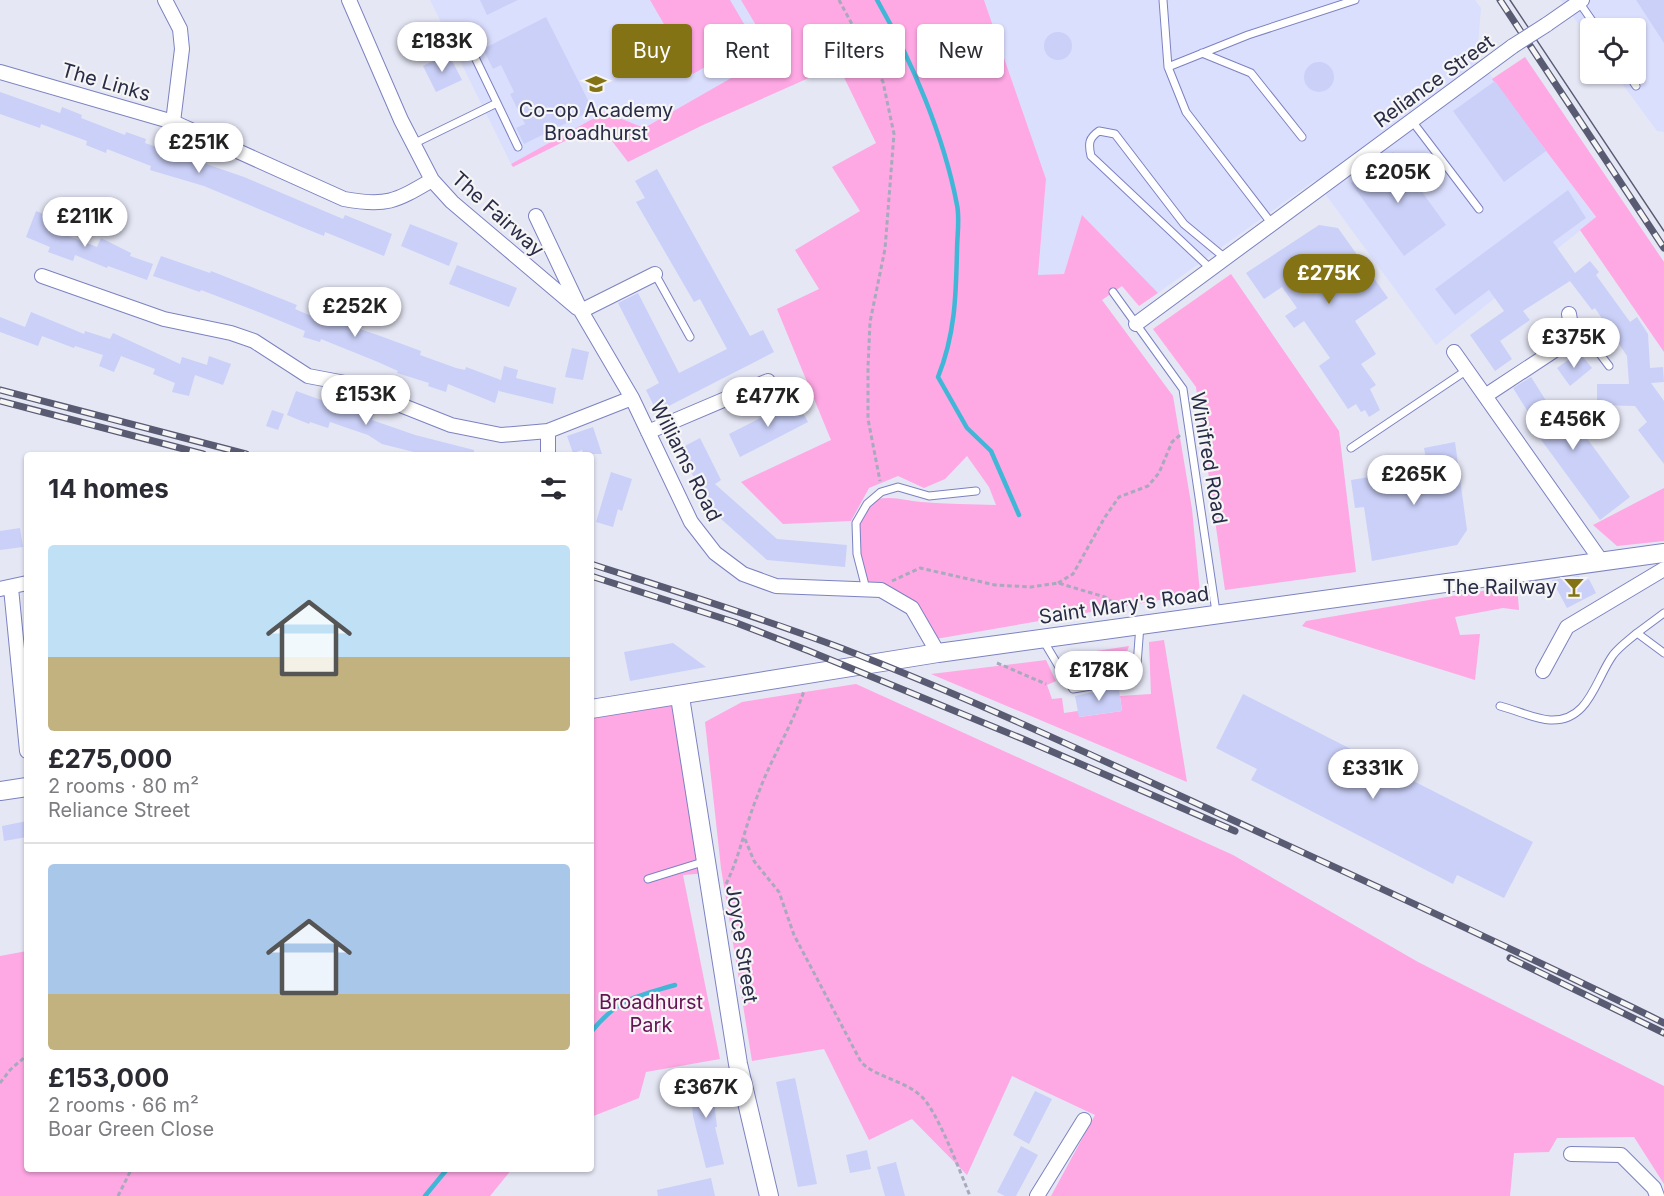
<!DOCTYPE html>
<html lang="en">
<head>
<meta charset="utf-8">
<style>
	:root { --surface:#fff; --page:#f7f7f7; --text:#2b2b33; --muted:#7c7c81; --line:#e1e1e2; --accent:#837314 }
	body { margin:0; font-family:Inter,sans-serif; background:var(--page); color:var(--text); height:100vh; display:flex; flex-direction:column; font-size:22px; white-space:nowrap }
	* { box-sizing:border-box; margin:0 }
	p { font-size:20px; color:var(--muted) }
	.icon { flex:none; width:33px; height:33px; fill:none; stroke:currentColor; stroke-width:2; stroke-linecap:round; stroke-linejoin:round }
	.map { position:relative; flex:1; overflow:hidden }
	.details { position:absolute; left:24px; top:452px; width:570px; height:720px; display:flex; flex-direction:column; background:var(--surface); border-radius:6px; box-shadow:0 2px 4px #0004 }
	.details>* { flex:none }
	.top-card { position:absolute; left:612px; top:24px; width:570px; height:54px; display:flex; gap:12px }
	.controls { position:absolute; left:1580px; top:18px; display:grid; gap:12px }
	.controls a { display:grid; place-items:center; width:66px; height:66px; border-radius:6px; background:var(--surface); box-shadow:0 2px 4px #0004; font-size:30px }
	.price { position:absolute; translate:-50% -51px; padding:0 14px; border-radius:21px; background:#fff; color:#222; font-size:20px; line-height:39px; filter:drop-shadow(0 2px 3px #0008) }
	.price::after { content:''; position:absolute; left:50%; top:36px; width:18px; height:14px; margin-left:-9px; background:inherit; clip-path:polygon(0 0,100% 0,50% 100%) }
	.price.current { background:var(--accent); color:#fff }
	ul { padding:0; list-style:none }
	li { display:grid; align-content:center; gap:12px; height:318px; padding:0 24px }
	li+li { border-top:2px solid var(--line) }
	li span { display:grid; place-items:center; height:186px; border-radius:6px; color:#555 }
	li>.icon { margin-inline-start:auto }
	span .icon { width:108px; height:108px; fill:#fffc; stroke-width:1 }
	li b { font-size:26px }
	h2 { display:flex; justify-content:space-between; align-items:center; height:72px; padding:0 24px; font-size:26px }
	.tag { padding:0 21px; border-radius:6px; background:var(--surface); box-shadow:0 2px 4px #0004; font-size:21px; line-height:54px }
	.tag.current { background:var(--accent); color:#fff }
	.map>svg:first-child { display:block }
	.built { fill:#dbdffe }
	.green { fill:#fea8e4 }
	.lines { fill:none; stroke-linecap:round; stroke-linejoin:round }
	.stream { stroke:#40b7d6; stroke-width:4.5 }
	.building { fill:#cad0f8 }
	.service-casing { stroke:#7c82c1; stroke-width:9 }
	.minor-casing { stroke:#7c82c1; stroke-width:16 }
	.tertiary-casing { stroke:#7c82c1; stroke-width:20 }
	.path { stroke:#a7aabc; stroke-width:3; stroke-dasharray:4.5 3; stroke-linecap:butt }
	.service { stroke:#fff; stroke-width:7 }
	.minor { stroke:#fff; stroke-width:14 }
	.tertiary { stroke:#fff; stroke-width:18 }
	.tram { stroke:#585b72; stroke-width:1.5 }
	.rail-casing { stroke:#585b72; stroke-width:7 }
	.rail { stroke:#f5f5f5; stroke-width:4.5; stroke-dasharray:14; stroke-linecap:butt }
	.minor-bridge-casing { stroke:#7c82c1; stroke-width:16; stroke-linecap:butt }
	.minor-bridge { stroke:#fff; stroke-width:14 }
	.labels { text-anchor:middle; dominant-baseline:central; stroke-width:4.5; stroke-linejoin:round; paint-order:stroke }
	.street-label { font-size:20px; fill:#292c46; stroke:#f5f5f5 }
	.poi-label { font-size:20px; fill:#292c46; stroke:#f5f5f5 }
	.park-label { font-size:20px; fill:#661354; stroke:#f5f5f5 }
</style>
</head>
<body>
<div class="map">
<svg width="1664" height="1196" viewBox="0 0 1664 1196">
	<rect width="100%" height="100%" fill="#e5e7f5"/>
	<path class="built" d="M430,0H741L766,42L769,57L644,128L605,112L511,164Z
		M984,0H1475L1481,8L1477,57L1596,218L1436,345L1315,180L1158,293L1082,216L1064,274L1038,276L1046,179Z
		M1561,0H1664V132L1657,131L1615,74H1635V28H1590V40Z"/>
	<path class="green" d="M650,0H730L753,39L693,74Z
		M741,0H984L1046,179L1038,275L1064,274L1082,215L1158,293L1139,306L1122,286L1102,300L1173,396L1192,509L1200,593L930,640L912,608L866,589C859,562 840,497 889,498C899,498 910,501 921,502C946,504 971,504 996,505L989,487L967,456L945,479L924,488L898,476L869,488L851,521L783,524L741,482L831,440L777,309L819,289L795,250L860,211L832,167L876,143L838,65L703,125L628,162L599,124L513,167L511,164L605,112L644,128L768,57L766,42Z
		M1525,57L1664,262V352L1580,230L1596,217L1492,79Z
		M1231,274L1339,431L1356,572L1225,590L1196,387L1153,329Z
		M1664,488V541L1617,546L1593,525Z
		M1517,585L1519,610L1503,608L1455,617L1460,635L1480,634L1475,680L1302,626L1306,621Z
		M1164,640L1187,782L931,674L1046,660L1056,681L1047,685L1052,699L1062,698L1064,713L1078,711L1080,717L1122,711L1120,696L1151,694L1149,642Z
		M1129,646L1127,652L1070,662L1063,656Z
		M856,684L1233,855L1418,962L1664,1086V1184L1634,1137L1557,1138L1549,1152L1514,1153L1510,1196H1051L1095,1115L1012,1076L967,1175L912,1119L869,1140L824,1049L752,1061L721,868L705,722L742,702Z
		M680,697L708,873L683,875L720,1059L646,1072L639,1098L591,1117V709Z
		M27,951V1168L512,1169L490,1196H0V956Z"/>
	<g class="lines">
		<path class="stream" d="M877,0C912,61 944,136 957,205C960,219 957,236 957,251C956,296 955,335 938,377L967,428L991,451L1019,515
			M591,1032C619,998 634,997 675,985
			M425,1196L448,1168"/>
	</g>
	<path class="building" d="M480,0H518L487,15Z
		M1636,0H1664V43Z
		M546,17L593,110L524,144L516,128L525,124L510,94L514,92L501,65L493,69L483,49Z
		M1044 46a14 14 0 1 1 28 0a14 14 0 1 1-28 0Z
		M448,53L462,80L436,92L423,66Z
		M1304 77a15 15 0 1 1 30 0a15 15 0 1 1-30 0Z
		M1495,81L1546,151L1504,182L1453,111Z
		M0,92L60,113L62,107L82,115L81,118L125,135L126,132L146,139L145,143L244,177L343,219L345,215L392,234L384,256L325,232L324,236L304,228L204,186L150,170L151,166L107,149L106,153L86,145L87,141L41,124L40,128L0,114Z
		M1393,152L1446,225L1404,256L1351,183Z
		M657,169L750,336L763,330L774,352L657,412L646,390L659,383L618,303L638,293L679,373L727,349L700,299L694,302L636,202L645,198L635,181Z
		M1568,190L1586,218L1553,242L1575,273L1590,261L1599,272L1596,275L1630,322L1637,317L1648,334L1650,368L1663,367L1664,382L1651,383L1664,401V464L1638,430L1647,422L1635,406L1597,405V384H1629L1627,356L1595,308L1592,310L1570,281L1523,311L1530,320L1500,341L1512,359L1495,371L1470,335L1504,311L1489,290L1455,315L1435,289Z
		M36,211L57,219L53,230L97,247L101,238L131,253L130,256L153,264L147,280L108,266L107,268L75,255L73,261L48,252L50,247L26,237Z
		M410,224L458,243L449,266L401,246Z
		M1319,225L1338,228L1388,298L1355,321L1376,354L1361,364L1376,385L1370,389L1380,410L1369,417L1365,410L1361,412L1356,404L1348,409L1319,366L1330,358L1304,321L1294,328L1285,316L1297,308L1282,287L1264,299L1246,273Z
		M161,256L210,273L211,271L297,305L295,309L309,315L333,323L334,320L383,337L421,351L420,355L456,368L465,370L466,367L501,380L504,366L518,370L516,378L556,388L553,404L499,391V389L495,403L448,384L446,392L428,386L429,383L397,373L398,371L378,362L321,339L320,342L303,337L305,331L261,313L201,290L200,292L153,276Z
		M457,265L517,288L509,307L449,284Z
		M31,312L84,334L85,331L110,339L113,333L180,364L182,357L207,365L209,356L231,364L223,385L195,375L189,396L172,392L175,383L153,374L155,369L121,356L114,372L99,366L103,355L75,346L74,348L42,336L38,346L0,332V317L25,327Z
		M572,348L589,352L583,380L565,377Z
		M1579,352L1592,368L1570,386L1557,368Z
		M1531,377L1552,410L1561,403L1630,497L1600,520L1531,426L1535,423L1513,388Z
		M296,391L355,412L357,405L375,411L372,420L415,435L474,450V454H422L382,444L368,435L330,422L328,428L310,422L309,424L287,415Z
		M796,400L808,422L740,457L729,434Z
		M272,410L284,414L278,430L266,426Z
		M593,427L602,454H584L582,450L573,453L567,436Z
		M700,438L721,480L715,484L777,539L847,545L845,567L767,560L711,510L679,449Z
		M1455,442L1467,530L1457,545L1372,561L1364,507L1355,508L1351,480L1388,474L1385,462L1400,459L1402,473L1428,469L1424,448Z
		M611,472L632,479L622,511L618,509L613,527L596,522Z
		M20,528L23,547L0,550V531Z
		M1579,576L1582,582L1589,579L1596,593L1567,608L1552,580Z
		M673,643L706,667L630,681L624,652Z
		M1117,653L1119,662L1086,668L1085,658Z
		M1122,686L1123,689L1119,690L1122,711L1079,717L1075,696Z
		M1243,694L1533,842L1504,898L1457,875L1453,884L1251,780L1257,769L1216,748Z
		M27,821V837L4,841L2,826Z
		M711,1074L717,1127H715L724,1164L706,1168L693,1116L689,1075Z
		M795,1078L817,1184L798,1187L776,1082Z
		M1035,1091L1052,1099L1029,1144L1013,1135Z
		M1021,1146L1038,1155L1016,1196H1005L997,1192Z
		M867,1150L871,1169L850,1173L846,1155Z
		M896,1162L905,1196H885L877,1167Z
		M711,1178L715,1196H658L657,1190Z"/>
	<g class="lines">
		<g class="service-casing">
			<path id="service" d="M1163,0L1168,67L1248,35L1355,0
				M1579,2L1597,28
				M469,45L497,103
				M1202,53L1251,73L1302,137
				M1168,67L1186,112L1272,224
				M1628,74L1636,86
				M1412,121L1479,209
				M413,144L497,103L518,147
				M1211,269L1091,156C1088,143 1089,138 1099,131L1115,134L1184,224L1225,258
				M655,274L690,337
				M1113,292L1183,389L1216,612
				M1592,349L1597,350L1609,366
				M1351,448L1467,370
				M866,589L857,554L856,523L867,504L881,492L898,487L929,496L976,491
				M1664,613L1637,633L1664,653
				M1043,640L1065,677L1137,665L1140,625
				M1065,677L1073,689L1133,679L1137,665
				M1500,706C1516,710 1534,719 1550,720C1589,722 1595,680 1613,655C1620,646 1629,640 1637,633
				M648,879L706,861"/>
		</g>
		<g class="minor-casing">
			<path id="minor" d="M165,0L180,29L182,49L173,122
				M349,0L401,120L432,180L452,202L577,308
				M1546,25L1582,0
				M0,72L173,122L344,199C387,207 396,201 432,180
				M536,216L581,311L632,398L691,522L715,553L743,574L776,586L881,590L912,608L938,653
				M42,276L164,319L231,333L254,341L308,376L345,383L451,425L501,435L548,431L632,398
				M581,311L655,274
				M1569,314L1573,338L1592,349
				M1136,324L1513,46
				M1454,352L1602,562
				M1485,396L1573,338
				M548,431V454
				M648,432L768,381
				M11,588L27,751
				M0,589L27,583
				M1543,671L1567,627L1664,569
				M1571,1154L1621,1155L1654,1188L1657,1196
				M1037,1196L1084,1120"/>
		</g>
		<g class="tertiary-casing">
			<path id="tertiary" d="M680,697L738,1064L769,1196
				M591,709L938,653L1664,553
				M0,791L27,787"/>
		</g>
		<path class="path" d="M839,0L883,82L894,134L885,249L870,322L868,367V419L880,481
			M892,581L920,568L995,585L1031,587L1058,583L1105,597L1120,607
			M1058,583L1073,574L1105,517L1119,497L1148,486L1159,473L1172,442L1180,435
			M997,663L1046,684
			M745,839L754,861L779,892L794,935L861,1062C877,1078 904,1080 921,1096C937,1110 961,1174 970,1196
			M726,884C740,856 745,826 757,797C770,760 791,728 804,691
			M0,1083L10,1070L27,1055
			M118,1196L132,1168"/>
		<use href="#service" class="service"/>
		<use href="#minor" class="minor"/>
		<use href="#tertiary" class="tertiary"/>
		<path class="tram" d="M1510,0L1664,231"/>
		<g class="rail-casing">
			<path id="rail" d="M1500,0L1664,248
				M0,390L246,454
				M0,401L203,454
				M591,564C675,591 759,617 841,648C980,702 1115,766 1250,828C1388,892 1527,955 1664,1023
				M591,576L734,622L809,651L1023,739L1235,831
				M1510,958L1664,1033"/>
		</g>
		<use href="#rail" class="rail"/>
		<g class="minor-bridge-casing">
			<path id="minor-bridge" d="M1513,46L1546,25"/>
		</g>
		<use href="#minor-bridge" class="minor-bridge"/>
	</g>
	<defs>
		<g id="school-bare" transform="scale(1.62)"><path d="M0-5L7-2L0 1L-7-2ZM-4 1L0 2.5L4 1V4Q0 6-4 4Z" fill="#837314" stroke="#f5f5f5" stroke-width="2.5" paint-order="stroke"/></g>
		<g id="bar-bare" transform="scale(1.62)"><path d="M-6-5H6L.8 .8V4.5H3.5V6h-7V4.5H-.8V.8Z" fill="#837314" stroke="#f5f5f5" stroke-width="2.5" paint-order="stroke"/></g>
	</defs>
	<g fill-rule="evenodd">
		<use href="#school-bare" x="596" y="84"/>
		<use href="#bar-bare" x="1574" y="587"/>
	</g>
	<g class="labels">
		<g class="street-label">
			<text transform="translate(1434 81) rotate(-36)">Reliance Street</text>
			<text transform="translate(106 82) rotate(16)">The Links</text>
			<text transform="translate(498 214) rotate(42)">The Fairway</text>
			<text transform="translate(1209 458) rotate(80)">Winifred Road</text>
			<text transform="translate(686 461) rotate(63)">Williams Road</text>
			<text transform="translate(1124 605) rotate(-8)">Saint Mary's Road</text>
			<text transform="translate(742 944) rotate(81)">Joyce Street</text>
		</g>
		<g class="poi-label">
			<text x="596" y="110">Co-op Academy<tspan x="596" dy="23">Broadhurst</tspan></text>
			<text x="1557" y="587" text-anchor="end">The Railway</text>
		</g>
		<g class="park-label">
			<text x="651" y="1002">Broadhurst<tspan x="651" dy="23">Park</tspan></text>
		</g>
	</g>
</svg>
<div class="controls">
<a><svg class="icon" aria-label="locate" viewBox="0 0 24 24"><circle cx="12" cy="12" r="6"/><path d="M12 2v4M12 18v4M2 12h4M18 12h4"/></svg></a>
</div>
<b class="price" style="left:442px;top:73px">£183K</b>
<b class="price" style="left:199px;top:174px">£251K</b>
<b class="price" style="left:1398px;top:204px">£205K</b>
<b class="price" style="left:85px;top:248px">£211K</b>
<b class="price current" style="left:1329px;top:305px">£275K</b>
<b class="price" style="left:355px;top:338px">£252K</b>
<b class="price" style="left:1574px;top:369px">£375K</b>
<b class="price" style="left:366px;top:426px">£153K</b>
<b class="price" style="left:768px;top:428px">£477K</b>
<b class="price" style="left:1573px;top:451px">£456K</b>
<b class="price" style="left:1414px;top:506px">£265K</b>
<b class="price" style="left:1099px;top:702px">£178K</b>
<b class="price" style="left:1373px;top:800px">£331K</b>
<b class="price" style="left:706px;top:1119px">£367K</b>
<div class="top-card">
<a class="tag current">Buy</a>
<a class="tag">Rent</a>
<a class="tag">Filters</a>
<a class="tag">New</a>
</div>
<section class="details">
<h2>14 homes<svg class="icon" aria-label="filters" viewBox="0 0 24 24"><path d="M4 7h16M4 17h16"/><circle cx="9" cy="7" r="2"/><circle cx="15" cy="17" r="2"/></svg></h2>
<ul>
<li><span style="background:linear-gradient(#bfe0f5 60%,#c2b280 0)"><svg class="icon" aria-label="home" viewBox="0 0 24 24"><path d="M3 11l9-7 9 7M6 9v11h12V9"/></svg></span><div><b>£275,000</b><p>2 rooms · 80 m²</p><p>Reliance Street</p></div></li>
<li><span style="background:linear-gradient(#a9c7e8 70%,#c2b280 0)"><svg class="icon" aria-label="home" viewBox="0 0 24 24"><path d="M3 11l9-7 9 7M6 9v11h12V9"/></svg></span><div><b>£153,000</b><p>2 rooms · 66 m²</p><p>Boar Green Close</p></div></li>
</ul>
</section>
</div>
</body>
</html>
